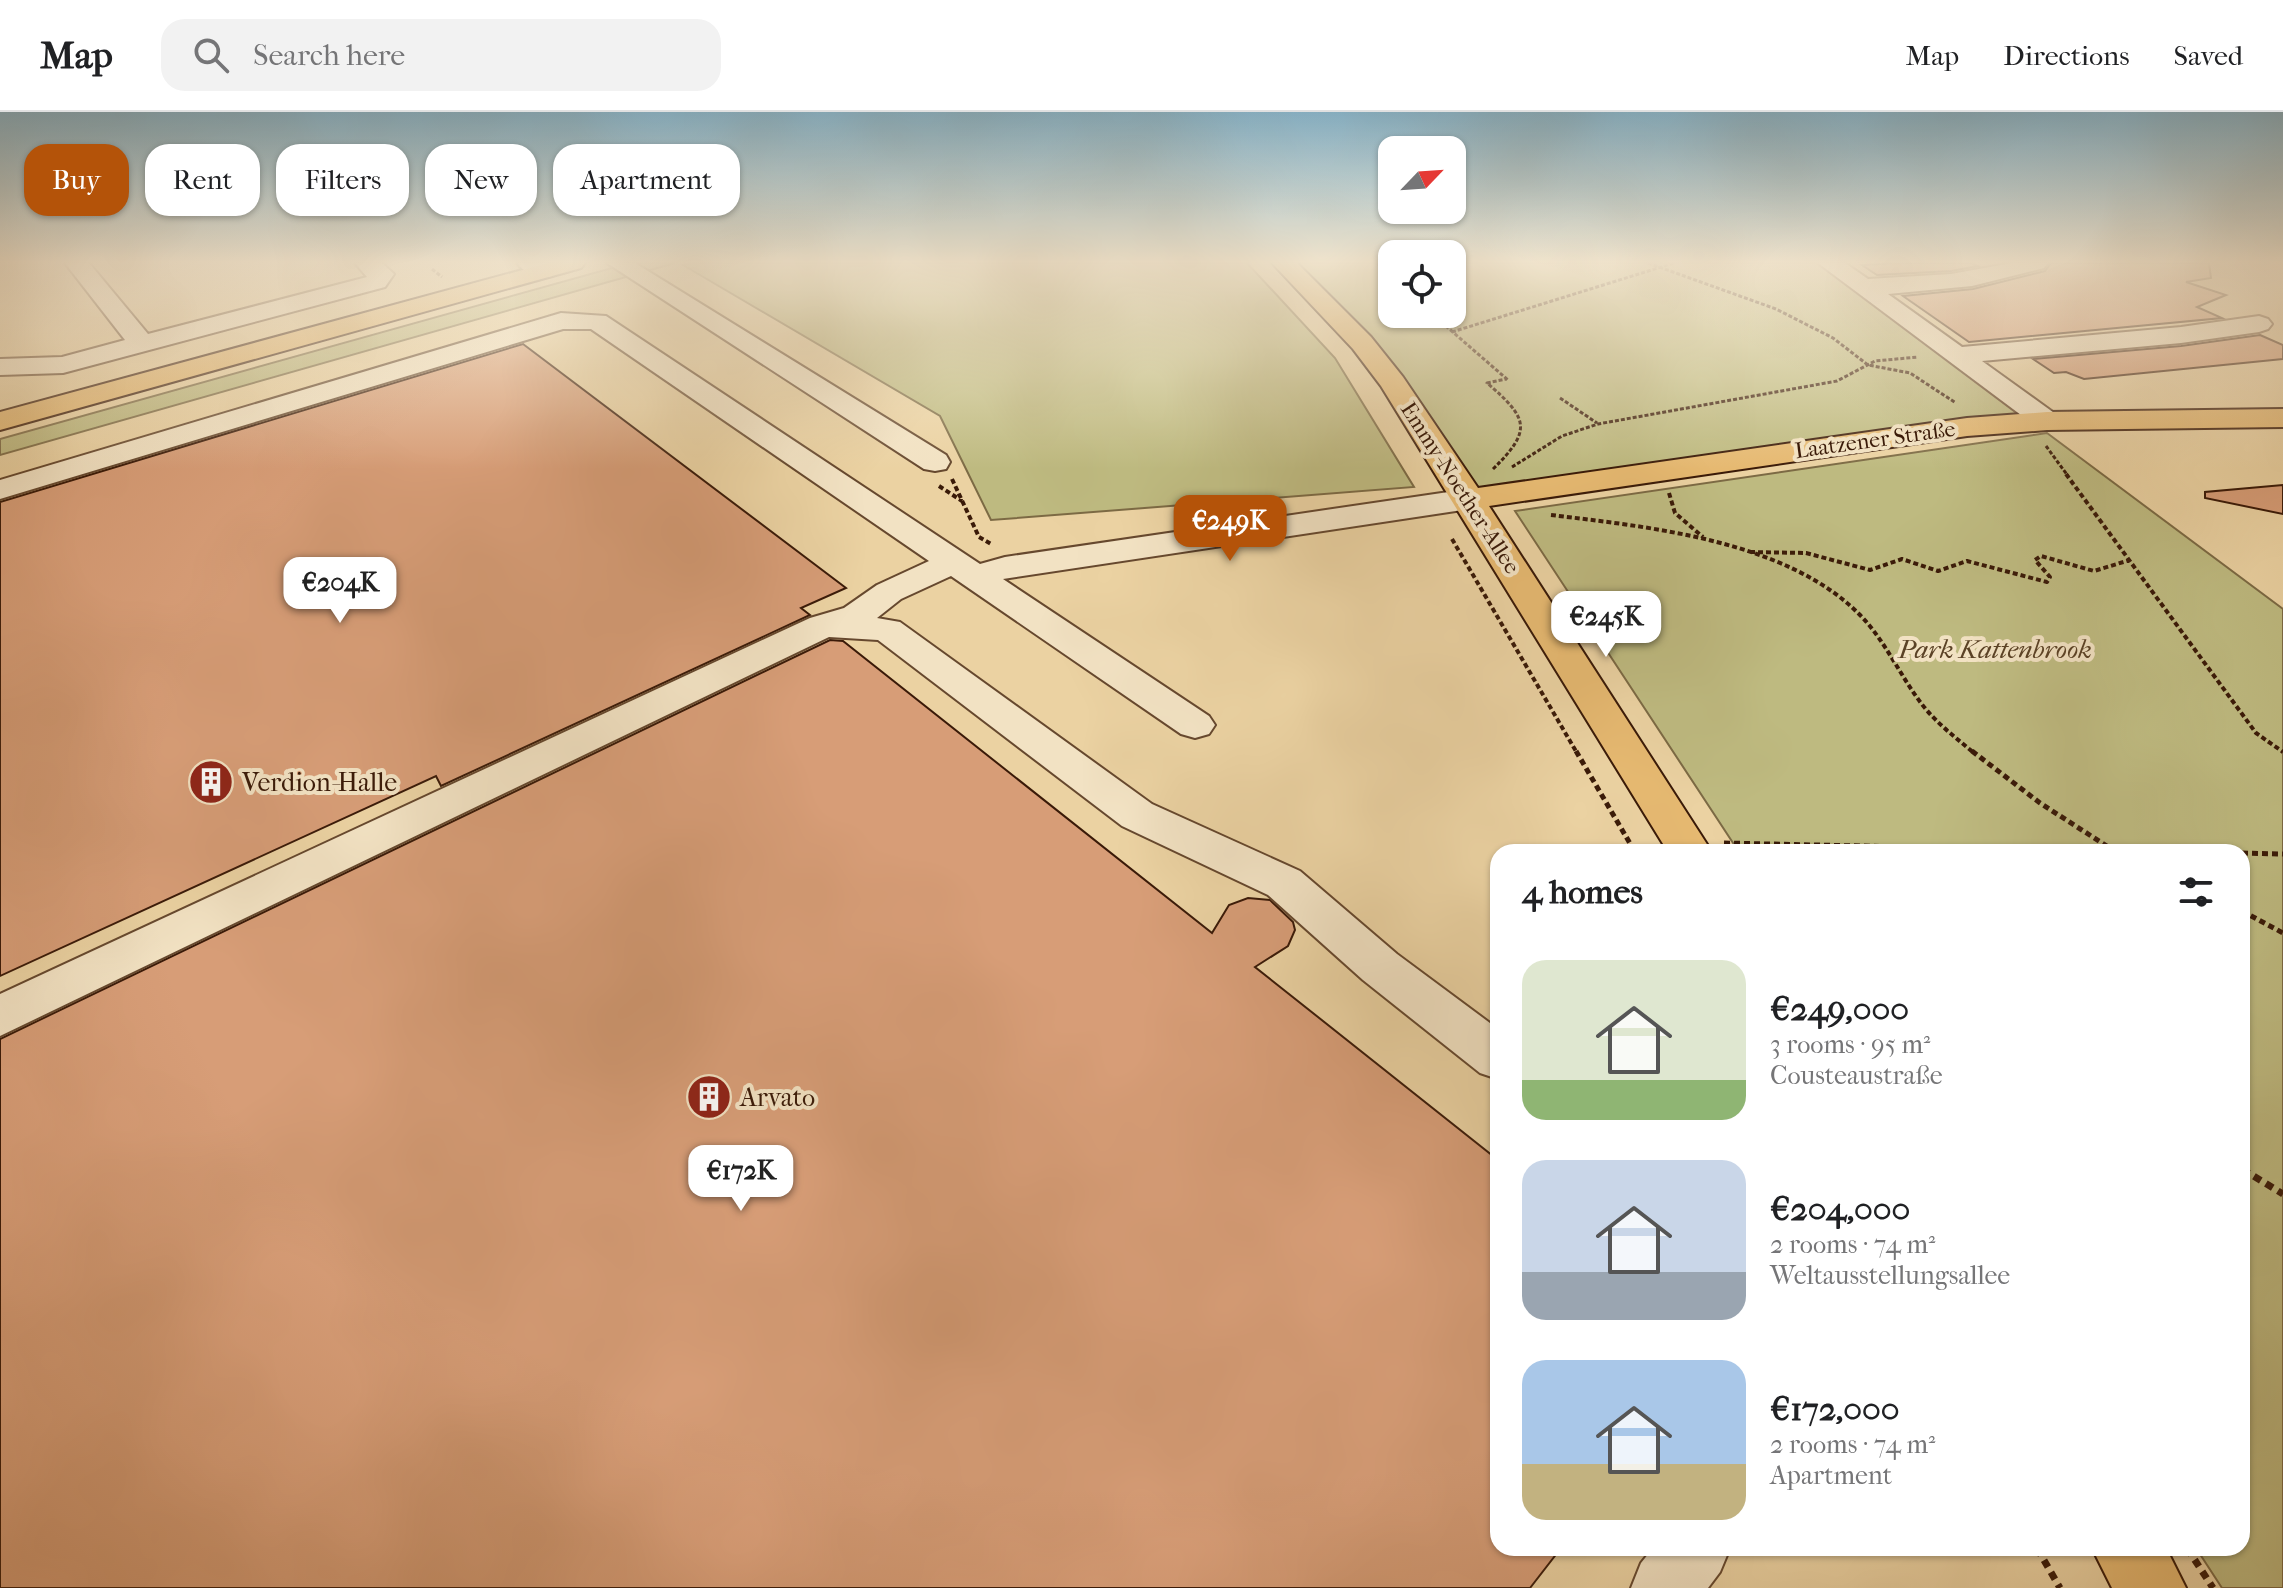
<!DOCTYPE html>
<html lang="en">
<head>
<meta charset="utf-8">
<style>
	:root { --surface:#fff; --page:#f2f2f2; --text:#202124; --muted:#757577; --line:#e0e0e0; --accent:#b45309 }
	body { margin:0; font-family:"IM FELL French Canon",serif; background:var(--page); color:var(--text); height:100vh; display:flex; flex-direction:column; font-size:30px; white-space:nowrap }
	* { box-sizing:border-box; margin:0 }
	p { font-size:26px; color:var(--muted) }
	.icon { flex:none; width:44px; height:44px; fill:none; stroke:currentColor; stroke-width:2; stroke-linecap:round; stroke-linejoin:round }
	.map { position:relative; flex:1; overflow:hidden }
	.side { position:absolute; left:1490px; top:732px; width:760px; height:712px; display:flex; flex-direction:column; background:var(--surface); border-radius:24px; box-shadow:0 2px 6px #0004 }
	.side>* { flex:none }
	.hud { position:absolute; left:24px; top:32px; width:760px; height:72px; display:flex; gap:16px }
	.needle { width:52px; rotate:65deg }
	.tools { position:absolute; left:1378px; top:24px; display:grid; gap:16px }
	.tools a { display:grid; place-items:center; width:88px; height:88px; border-radius:16px; background:var(--surface); box-shadow:0 2px 6px #0004; font-size:40px }
	.price { position:absolute; translate:-50% -68px; padding:0 18px; border-radius:16px; background:#fff; color:#222; font-size:26px; line-height:52px; filter:drop-shadow(0 2px 4px #0008) }
	.price::after { content:''; position:absolute; left:50%; top:48px; width:24px; height:18px; margin-left:-12px; background:inherit; clip-path:polygon(0 0,100% 0,50% 100%) }
	.price.current { background:var(--accent); color:#fff }
	ul { padding:0; list-style:none }
	li { display:flex; align-items:center; gap:24px; height:200px; padding:0 32px }
	li span { display:grid; place-items:center; flex:none; width:224px; height:160px; border-radius:24px; color:#555 }
	li>.icon { margin-inline-start:auto }
	span .icon { width:96px; height:96px; fill:#fffc; stroke-width:1 }
	li b { font-size:34px }
	h2 { display:flex; justify-content:space-between; align-items:center; height:96px; padding:0 32px; font-size:34px }
	.tag { padding:0 28px; border-radius:24px; background:var(--surface); box-shadow:0 2px 6px #0004; font-size:28px; line-height:72px }
	.tag.current { background:var(--accent); color:#fff }
	header { display:flex; align-items:center; gap:48px; box-sizing:border-box; height:112px; padding:0 40px; background:var(--surface); border-bottom:2px solid var(--line) }
	header strong { font-size:38px }
	nav { display:flex; gap:44px; margin-inline-start:auto; font-size:28px }
	.search { width:560px; height:72px; background:var(--page); display:flex; align-items:center; gap:20px; box-sizing:border-box; padding:0 28px; border-radius:24px; color:var(--muted); font-size:30px }
	.map>svg:first-child { display:block }
	.green { fill:#beba80; stroke:#7c6a44; stroke-width:2 }
	.building { fill:#d79d77; stroke:#3a1a08; stroke-width:2 }
	.lines { fill:none; stroke-linecap:round; stroke-linejoin:round }
	.minor-casing { stroke:#66482e; stroke-width:4 }
	.major-casing { stroke:#3a1a08; stroke-width:4 }
	.path-far3 { stroke:#3a1a08; stroke-width:3; stroke-dasharray:4 2; stroke-linecap:butt }
	.path-far2 { stroke:#3a1a08; stroke-width:4; stroke-dasharray:5 3; stroke-linecap:butt }
	.path-far1 { stroke:#3a1a08; stroke-width:5; stroke-dasharray:6 4; stroke-linecap:butt }
	.path { stroke:#3a1a08; stroke-width:7; stroke-dasharray:8 6; stroke-linecap:butt }
	.minor { fill:#f2e2c3; fill-rule:evenodd }
	.major { fill:#e6b971; fill-rule:evenodd }
	.labels { text-anchor:middle; dominant-baseline:central; stroke-width:8; stroke-linejoin:round; paint-order:stroke }
	.far-street-label { font-size:22px; fill:#3a1a08; stroke:#f2e2c3 }
	.park-label { font-size:26px; font-style:italic; fill:#5b4226; stroke:#f2e2c3 }
	.poi-label { font-size:26px; fill:#3a1a08; stroke:#f2e2c3; text-anchor:start }
</style>
</head>
<body>
<header>
<strong>Map</strong>
<div class="search"><svg class="icon" aria-label="search" viewBox="0 0 24 24"><circle cx="10" cy="10" r="6"/><path d="M15 15l6 6"/></svg>Search here</div>
<nav><a>Map</a><a>Directions</a><a>Saved</a></nav>
</header>
<div class="map">
<svg width="2283" height="1476" viewBox="0 0 2283 1476">
	<rect width="100%" height="100%" fill="#ebd2a2"/>
	<filter id="stains"><feTurbulence type="fractalNoise" baseFrequency=".0025" numOctaves="4"/><feColorMatrix values="0 0 0 0 .2 0 0 0 0 .09 0 0 0 0 .02 0 0 0 .5 -.17"/></filter>
	<radialGradient id="worn" r=".72"><stop offset=".6" stop-color="#630" stop-opacity="0"/><stop offset="1" stop-color="#630" stop-opacity=".3"/></radialGradient>
	<path class="green" d="M630,151H675L0,343V327Z
		M692,151H1247L1335,246L1414,375L991,408L940,304L683,153Z
		M1284,151H1392V202H1452V151H1827L2047,309L1469,387L1328,194Z
		M2047,321L2283,497V1476H2222L2196,1436H2242V740H1739L1515,399Z"/>
	<path class="building" d="M1897,151H1971L1978,154L1951,159L1877,163L1862,153Z
		M2051,151H2209L2211,166L2186,170L2226,183L2197,195L2222,206L1969,230L1903,184L1973,177L2045,159Z
		M2260,223L2283,233V247L2084,267L2066,260L2054,261L2033,247L2181,234Z
		M523,232L846,476L801,496L810,503L441,674L436,664L0,864V390Z
		M2283,373V402L2205,386V380Z
		M830,528L843,529L1212,821L1229,793L1248,786L1270,788L1293,810L1295,818L1288,834L1255,855L1498,1048V1436H1561L1530,1476H0V927Z"/>
	<g class="lines">
		<g class="minor-casing">
			<path id="minor" d="M65,151H89L148,222L367,165L355,151H382L394,162L385,175L63,261L0,263V247L62,245L125,228Z
				M517,151H546L555,159L552,164C539,167 525,162 517,151Z
				M607,151H635L946,343L950,350L946,357L935,359L924,357Z
				M1818,151H1845L1868,167L1951,162L2012,151H2048L2044,156L1972,174L1888,182L1962,235L2181,215L2259,204L2268,207L2272,212L2268,217L2259,220L2181,231L1982,249L2057,303L2062,309L2057,315L2047,318L2037,315Z
				M561,201L606,204L980,452L1005,445L1469,377L1480,380L1485,387L1480,394L1469,397L1003,467L1209,604L1215,613L1209,622L1195,626L1181,622L951,464L901,487L877,506L900,510L1152,692L1300,759L1397,842L1498,917V967L1480,961L1363,868L1268,783L1122,714L878,528L829,525L0,924V882L810,506L844,496L877,473L929,449L591,217H563L0,387V368Z
				M1653,1436H1730L1720,1460L1708,1476H1631L1641,1451Z"/>
		</g>
		<g class="major-casing">
			<path id="major" d="M548,151H585L581,156L0,318V300Z
				M1272,151H1297L1371,225L1403,265L1478,376L1967,306L2047,300L2283,297V315L2047,318L1967,324L1489,394L1712,740H1668L1381,274L1353,237Z
				M2092,1436H2166L2186,1476H2112Z"/>
		</g>
		<path class="path-far3" d="M1377,151L1392,166
			M1648,151L1776,197L1833,226L1868,253L1910,261L1956,291
			M432,157L442,165
			M1432,202L1508,268
			M1452,220L1674,151
			M1560,286L1597,311
			M2046,334L2068,364
			M1512,355L1562,324L1598,312L1837,269L1875,249L1918,245
			M1493,357C1533,318 1528,306 1487,271L1506,267"/>
		<path class="path-far2" d="M2066,362L2256,621L2283,640
			M952,367L979,425L991,432
			M939,374L962,389
			M1669,381L1675,401L1703,425
			M1551,403C1649,415 1785,428 1859,502C1885,528 1899,562 1921,591C1936,611 1955,625 1974,641
			M1452,427L1577,641
			M1750,440L1806,441L1870,458L1902,447L1938,459L1967,449L2047,470L2050,465L2035,448L2041,444L2094,459L2130,448"/>
		<path class="path-far1" d="M1576,639L1635,740
			M1972,639L2040,691L2116,740
			M1724,731L2131,740
			M2242,741L2283,742
			M2242,799L2283,821"/>
		<path class="path" d="M2242,1057L2283,1082
			M2037,1436L2060,1476
			M2187,1436L2213,1476"/>
		<use href="#minor" class="minor"/>
		<use href="#major" class="major"/>
	</g>
	<linearGradient id="sky" x2="0" y2="1"><stop stop-color="#88b6cd"/><stop offset="0.42" stop-color="#f6ebd5"/><stop offset="1" stop-color="#f6ebd5" stop-opacity="0"/></linearGradient>
	<rect width="2283" height="357" fill="url(#sky)"/>
	<defs>
		<g id="building-disc" transform="scale(2.3)"><circle r="9.5" fill="#8f2418" stroke="#f2e2c3"/><path d="M-4-6H4V6H1V3H-1V6H-4ZM-2.5-4.3h1.7v1.8h-1.7ZM.8-4.3h1.7v1.8H.8ZM-2.5-1h1.7V.8h-1.7ZM.8-1h1.7V.8H.8Z" fill="#fff"/></g>
	</defs>
	<g fill-rule="evenodd">
		<use href="#building-disc" x="211" y="670"/>
		<use href="#building-disc" x="709" y="985"/>
	</g>
	<g class="labels">
		<g class="far-street-label">
			<text transform="translate(1875 328) rotate(-8)">Laatzener Straße</text>
			<text transform="translate(1460 376) rotate(57)">Emmy-Noether-Allee</text>
		</g>
		<g class="park-label">
			<text x="1995" y="537">Park Kattenbrook</text>
		</g>
		<g class="poi-label">
			<text x="242" y="670">Verdion-Halle</text>
			<text x="740" y="985">Arvato</text>
		</g>
	</g>
	<rect width="100%" height="100%" filter="url(#stains)"/>
	<rect width="100%" height="100%" fill="url(#worn)"/>
</svg>
<div class="tools">
<a><svg class="needle" viewBox="-14 -14 28 28"><path d="M0-13l5 13h-10z" fill="#e53935"/><path d="M0 13l5-13h-10z" fill="#757577"/></svg></a>
<a><svg class="icon" aria-label="locate" viewBox="0 0 24 24"><circle cx="12" cy="12" r="6"/><path d="M12 2v4M12 18v4M2 12h4M18 12h4"/></svg></a>
</div>
<b class="price current" style="left:1230px;top:451px">€249K</b>
<b class="price" style="left:340px;top:513px">€204K</b>
<b class="price" style="left:1606px;top:547px">€245K</b>
<b class="price" style="left:741px;top:1101px">€172K</b>
<div class="hud">
<a class="tag current">Buy</a>
<a class="tag">Rent</a>
<a class="tag">Filters</a>
<a class="tag">New</a>
<a class="tag">Apartment</a>
</div>
<section class="side">
<h2>4 homes<svg class="icon" aria-label="filters" viewBox="0 0 24 24"><path d="M4 7h16M4 17h16"/><circle cx="9" cy="7" r="2"/><circle cx="15" cy="17" r="2"/></svg></h2>
<ul>
<li><span style="background:linear-gradient(#dfe7d0 75%,#8fb573 0)"><svg class="icon" aria-label="home" viewBox="0 0 24 24"><path d="M3 11l9-7 9 7M6 9v11h12V9"/></svg></span><div><b>€249,000</b><p>3 rooms · 95 m²</p><p>Cousteaustraße</p></div></li>
<li><span style="background:linear-gradient(#c9d6e8 70%,#9aa5b1 0)"><svg class="icon" aria-label="home" viewBox="0 0 24 24"><path d="M3 11l9-7 9 7M6 9v11h12V9"/></svg></span><div><b>€204,000</b><p>2 rooms · 74 m²</p><p>Weltausstellungsallee</p></div></li>
<li><span style="background:linear-gradient(#a9c7e8 65%,#c2b280 0)"><svg class="icon" aria-label="home" viewBox="0 0 24 24"><path d="M3 11l9-7 9 7M6 9v11h12V9"/></svg></span><div><b>€172,000</b><p>2 rooms · 74 m²</p><p>Apartment</p></div></li>
</ul>
</section>
</div>
</body>
</html>
